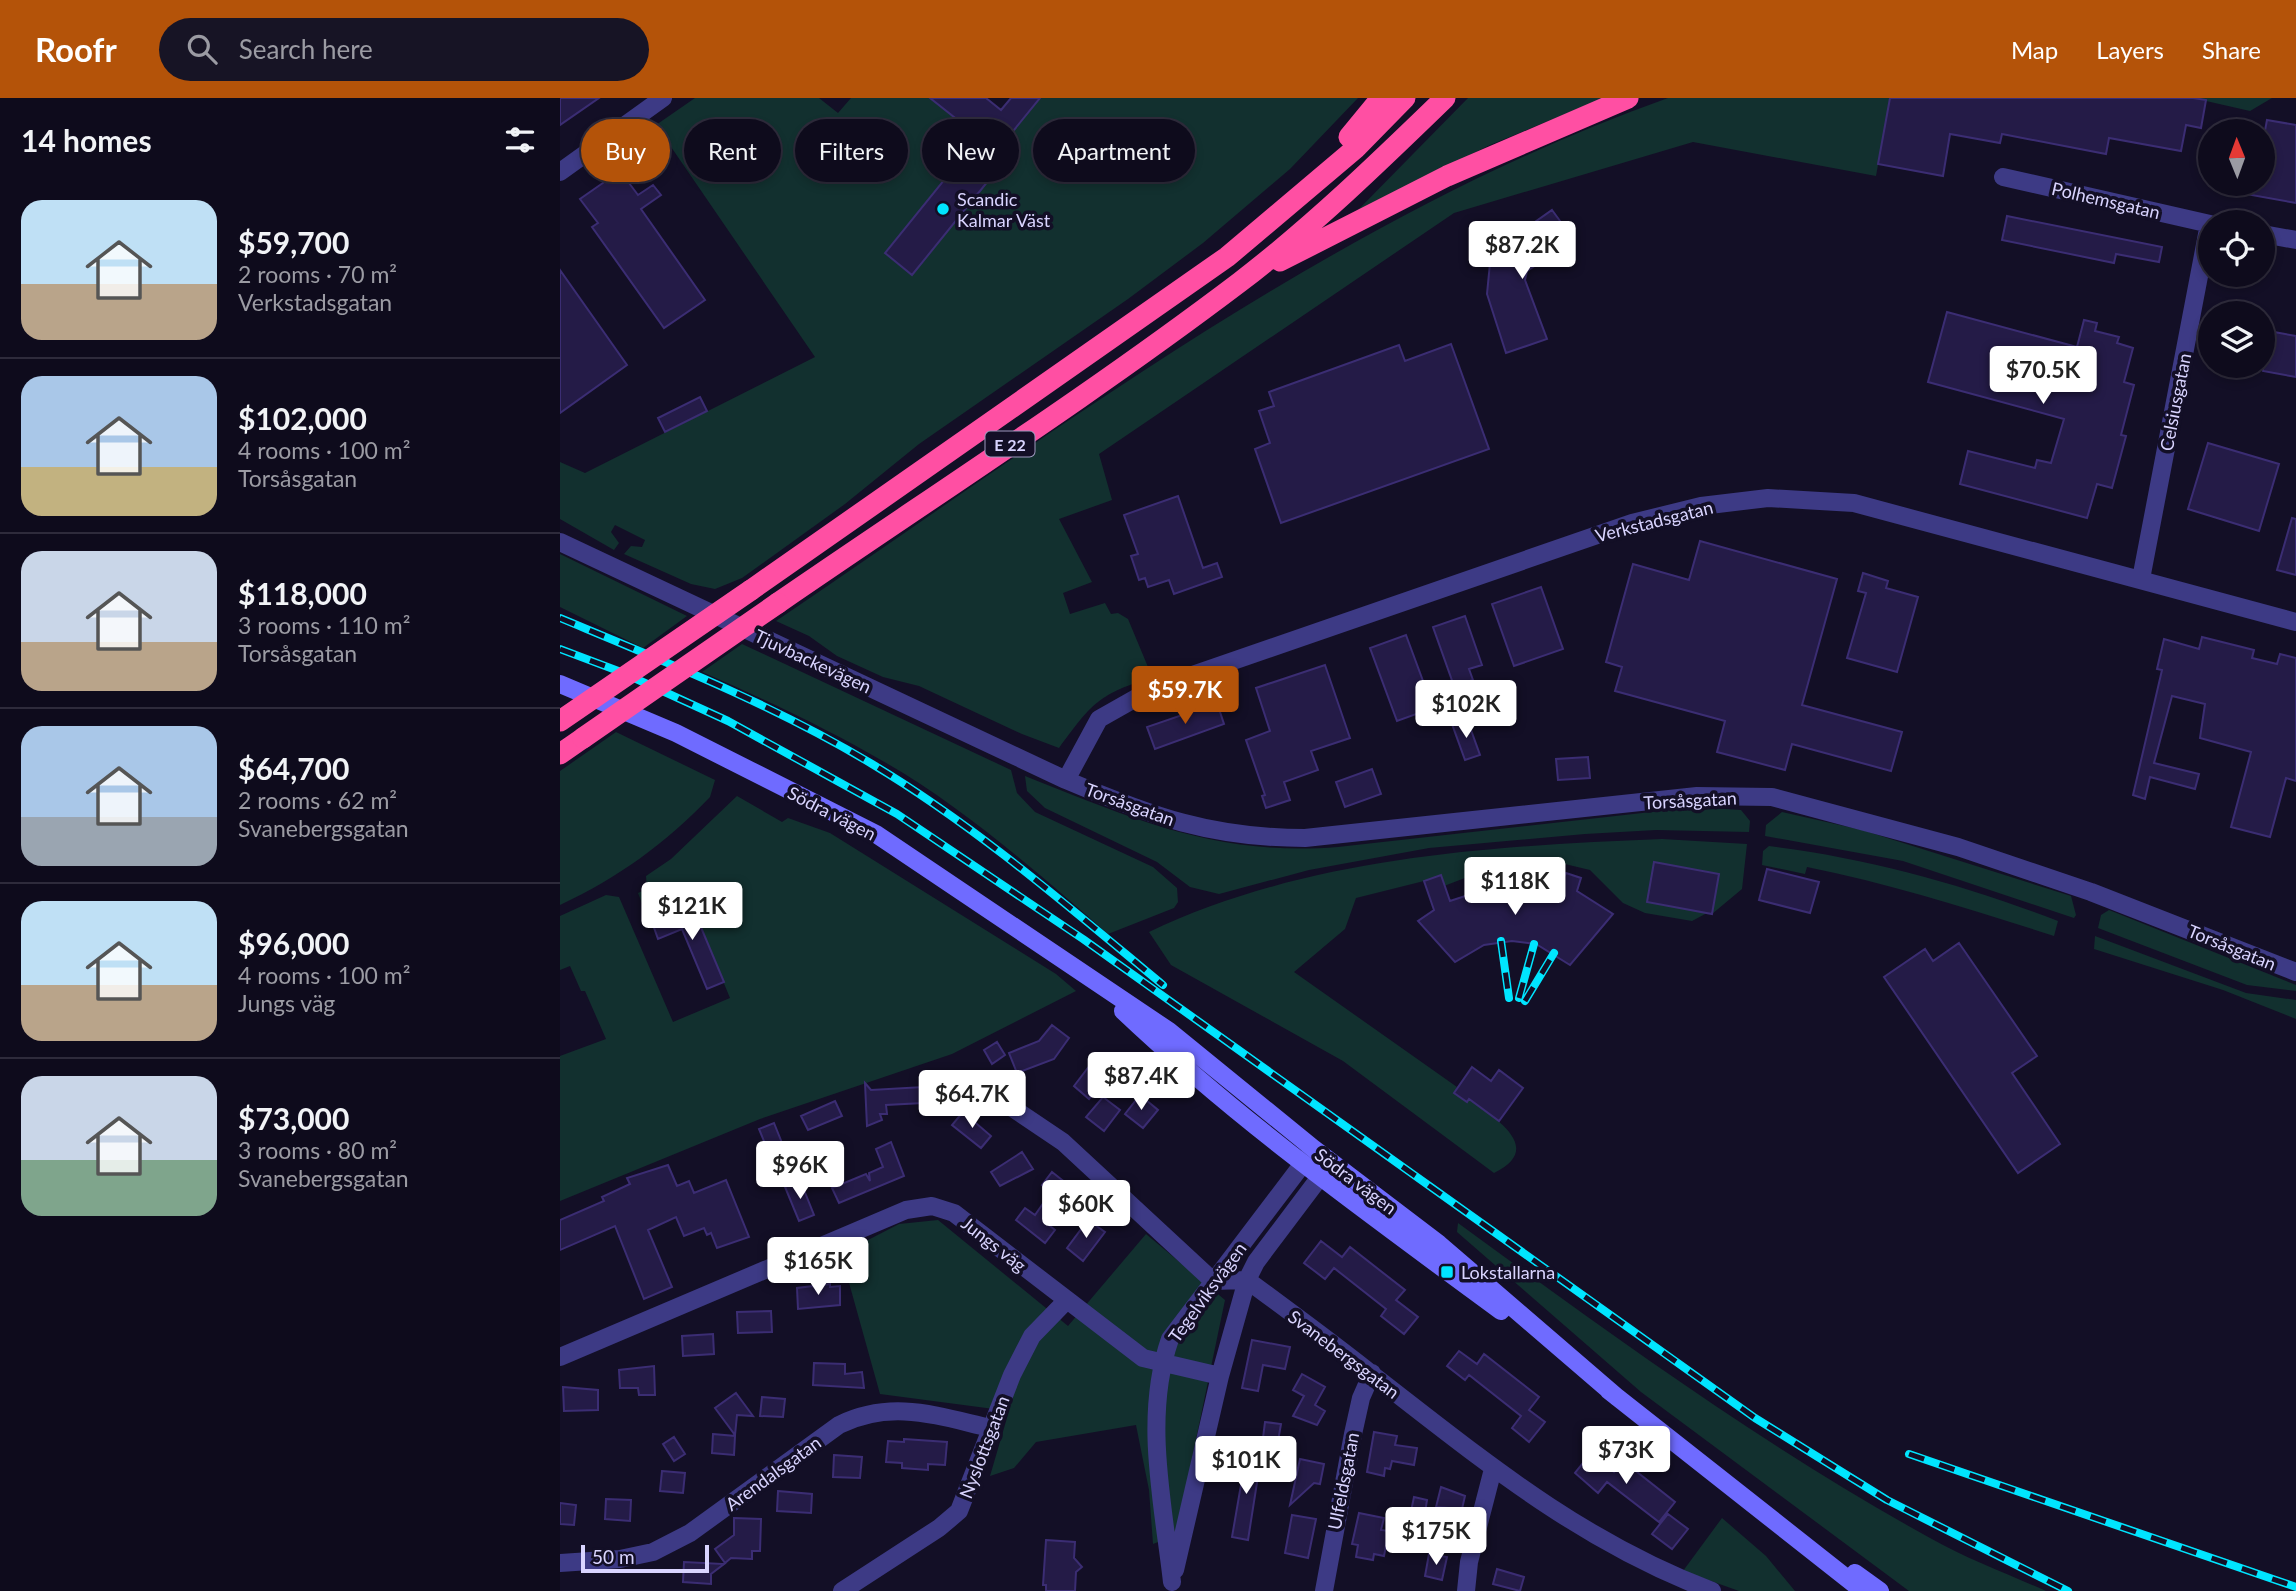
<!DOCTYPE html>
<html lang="en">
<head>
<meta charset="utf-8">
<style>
	:root { --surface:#0e0b1c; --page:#171425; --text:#f1f3f6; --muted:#9b9ba3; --line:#2e2b3b; --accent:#b45309 }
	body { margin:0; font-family:Lato,sans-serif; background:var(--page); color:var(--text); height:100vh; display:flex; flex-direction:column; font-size:26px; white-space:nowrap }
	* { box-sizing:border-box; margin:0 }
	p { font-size:23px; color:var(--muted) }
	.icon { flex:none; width:38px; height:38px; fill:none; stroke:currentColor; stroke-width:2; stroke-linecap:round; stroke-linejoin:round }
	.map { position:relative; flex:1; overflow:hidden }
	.drawer { display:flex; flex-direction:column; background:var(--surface); width:560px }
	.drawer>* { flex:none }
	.hud { position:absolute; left:21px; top:21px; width:665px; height:63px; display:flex; gap:14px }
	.needle { width:46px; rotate:359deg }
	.controls { position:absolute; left:1638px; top:21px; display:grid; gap:14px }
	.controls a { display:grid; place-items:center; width:77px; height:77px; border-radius:50%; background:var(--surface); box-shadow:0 4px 10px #0003,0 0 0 2px var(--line); font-size:35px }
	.scale { position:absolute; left:21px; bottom:18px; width:128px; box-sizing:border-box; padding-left:7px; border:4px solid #d9d4ff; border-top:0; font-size:19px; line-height:24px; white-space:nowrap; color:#d9d4ff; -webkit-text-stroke:5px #130f26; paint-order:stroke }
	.price { position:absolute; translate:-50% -60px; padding:0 16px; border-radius:7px; background:#fff; color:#222; font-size:23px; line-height:46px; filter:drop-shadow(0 2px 4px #0008) }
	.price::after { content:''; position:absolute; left:50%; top:42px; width:21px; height:16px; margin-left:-10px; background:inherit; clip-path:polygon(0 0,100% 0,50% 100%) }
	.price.active { background:var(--accent); color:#fff }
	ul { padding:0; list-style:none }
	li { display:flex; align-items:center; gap:21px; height:175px; padding:0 21px }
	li+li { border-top:2px solid var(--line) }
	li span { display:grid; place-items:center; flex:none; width:196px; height:140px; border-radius:21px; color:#555 }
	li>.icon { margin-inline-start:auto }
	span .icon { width:84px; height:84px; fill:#fffc; stroke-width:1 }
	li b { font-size:30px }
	h2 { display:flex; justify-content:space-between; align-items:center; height:84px; padding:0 21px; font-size:30px }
	.tag { padding:0 24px; border-radius:32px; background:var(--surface); box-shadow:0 4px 10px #0003,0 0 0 2px var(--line); font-size:24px; line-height:63px }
	.tag.active { background:var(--accent); color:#fff }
	header { display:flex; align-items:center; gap:42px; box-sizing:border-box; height:98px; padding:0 35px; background:var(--accent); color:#fff }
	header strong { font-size:33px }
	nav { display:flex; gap:38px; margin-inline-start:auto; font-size:24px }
	.search { width:490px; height:63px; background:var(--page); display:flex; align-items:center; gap:18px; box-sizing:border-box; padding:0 24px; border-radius:38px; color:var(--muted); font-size:26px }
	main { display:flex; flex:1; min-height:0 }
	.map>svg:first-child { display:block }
	.green { fill:#12302f }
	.building { fill:#241b47; stroke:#3b2d73; stroke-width:2 }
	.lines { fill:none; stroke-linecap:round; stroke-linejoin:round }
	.minor { stroke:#3d3a85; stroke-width:18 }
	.secondary { stroke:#6f6bff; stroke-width:18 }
	.motorway { stroke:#ff4fa3; stroke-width:21 }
	.rail-casing { stroke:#00e5ff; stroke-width:8 }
	.rail { stroke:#130f26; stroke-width:5; stroke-dasharray:16; stroke-linecap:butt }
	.motorway-bridge { stroke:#ff4fa3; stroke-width:21 }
	.poi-dot { fill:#00e5ff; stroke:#130f26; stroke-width:2.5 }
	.labels { text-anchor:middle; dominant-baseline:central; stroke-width:7; stroke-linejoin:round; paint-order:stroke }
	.shield { fill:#130f26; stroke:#9e99be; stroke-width:2 }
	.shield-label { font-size:16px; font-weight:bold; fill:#d9d4ff }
	.poi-label { font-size:18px; fill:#d9d4ff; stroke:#130f26; text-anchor:start }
	.street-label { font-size:18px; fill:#d9d4ff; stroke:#130f26 }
</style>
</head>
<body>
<header>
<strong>Roofr</strong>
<div class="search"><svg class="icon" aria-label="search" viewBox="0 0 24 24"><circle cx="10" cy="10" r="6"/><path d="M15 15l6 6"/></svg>Search here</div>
<nav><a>Map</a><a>Layers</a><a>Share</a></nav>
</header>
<main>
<section class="drawer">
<h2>14 homes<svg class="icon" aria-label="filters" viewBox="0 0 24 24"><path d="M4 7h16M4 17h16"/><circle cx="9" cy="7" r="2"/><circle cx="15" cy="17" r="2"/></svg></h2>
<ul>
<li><span style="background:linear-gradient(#bfe0f5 60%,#b9a48a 0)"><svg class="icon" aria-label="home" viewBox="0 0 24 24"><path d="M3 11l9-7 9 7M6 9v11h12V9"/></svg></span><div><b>$59,700</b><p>2 rooms · 70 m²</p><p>Verkstadsgatan</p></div></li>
<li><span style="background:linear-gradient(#a9c7e8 65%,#c2b280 0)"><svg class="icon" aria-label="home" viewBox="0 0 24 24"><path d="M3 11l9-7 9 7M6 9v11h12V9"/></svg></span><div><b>$102,000</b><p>4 rooms · 100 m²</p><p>Torsåsgatan</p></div></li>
<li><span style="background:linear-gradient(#c9d6e8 65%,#b9a48a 0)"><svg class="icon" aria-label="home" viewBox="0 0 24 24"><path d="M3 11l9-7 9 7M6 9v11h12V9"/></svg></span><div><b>$118,000</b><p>3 rooms · 110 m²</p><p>Torsåsgatan</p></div></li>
<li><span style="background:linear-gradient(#a9c7e8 65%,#9aa5b1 0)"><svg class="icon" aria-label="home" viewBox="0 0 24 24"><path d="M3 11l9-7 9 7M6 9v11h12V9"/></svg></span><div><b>$64,700</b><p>2 rooms · 62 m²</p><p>Svanebergsgatan</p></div></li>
<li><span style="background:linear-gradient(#bfe0f5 60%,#b9a48a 0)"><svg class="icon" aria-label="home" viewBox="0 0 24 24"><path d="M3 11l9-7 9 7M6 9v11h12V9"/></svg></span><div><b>$96,000</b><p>4 rooms · 100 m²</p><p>Jungs väg</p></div></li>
<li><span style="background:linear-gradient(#c9d6e8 60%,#7fa58c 0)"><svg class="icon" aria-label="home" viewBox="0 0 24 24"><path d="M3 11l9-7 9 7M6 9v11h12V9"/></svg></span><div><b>$73,000</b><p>3 rooms · 80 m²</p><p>Svanebergsgatan</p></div></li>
</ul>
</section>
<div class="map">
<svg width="1736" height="1493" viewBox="0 0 1736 1493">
	<rect width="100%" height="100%" fill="#130f26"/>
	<path class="green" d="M135,0H259L278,15L291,0H370L418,39L421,36L427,41L413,46L325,155L352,176L432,59L480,0H798L730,71L643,145L568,201L359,346L285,406L182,480L155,491L131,486L64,456L71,448L82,449L85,442L55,427L51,434L59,445L54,452L0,421V364L25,375L255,259L96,27Z
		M908,0H1044L930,47L797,113Z
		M1108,0H1330L1316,78L1133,44L894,115L539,356L552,402L499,421L532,484L503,495L510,516L545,505L551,516L558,515L568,521L588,569L584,582C535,598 529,610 499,650L462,636L359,588L323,579L277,558L249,538L216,523C501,330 780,117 1108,0Z
		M1633,0H1712L1690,13Z
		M0,456L127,518L83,550L0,509Z
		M182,546L451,672L457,695L475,714L593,769L617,790L618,804L614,810L548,836C482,778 404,710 328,666C268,631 205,601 142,574Z
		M56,634L155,682L150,699C106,745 58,780 0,807V673Z
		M465,678C573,721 659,759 778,749L1136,709L1181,712L1190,723L1189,734L1096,732L1025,736L869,750L749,772L659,796L630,789L597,764L485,710L467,693Z
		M177,698L222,724L228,720L270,735L496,876L516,893L392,956L200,1021L0,1103V958L46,941L25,893H21L10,868L0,872V818L46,797L59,799L113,924L170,900L132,808L117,814L113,802L85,813L78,795L87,791L86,778L111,761Z
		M1222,714L1302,732L1511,798L1516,817L1514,820L1343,763L1205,738L1206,727Z
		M1102,741L1187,746L1182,791L1152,816L1158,776L1094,765L1087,804L1147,815L1132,823L1085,815L1063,805L1030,772L988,762L931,770L884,788L864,783L796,800L785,831L734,874L897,989L894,995L906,1004L909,1001C936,1021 985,1050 934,1075L783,963L611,867L589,834C746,759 930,748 1102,741Z
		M1209,748C1308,760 1405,787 1498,823L1494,838C1413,812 1332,786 1247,769L1245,776L1202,767L1203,753Z
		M1549,812L1736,887V893L1687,887L1538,830L1541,817Z
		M1535,838L1686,895L1736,902V921L1663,892L1534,851Z
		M378,1122L508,1228L586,1136L665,1202L616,1437L593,1446L589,1392L576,1327L476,1344L454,1370L430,1378L449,1313L320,1296L281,1156L339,1126Z
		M898,1125C1050,1236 1205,1349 1370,1440C1407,1461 1448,1476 1486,1493H1349L1081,1294L897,1134Z
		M1162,1420L1206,1458L1235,1493H1179L1123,1473Z"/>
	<path class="building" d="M0,0H39L0,27Z
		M370,0H426L441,12L451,0H480L432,59L441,67L352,177L325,155L419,39Z
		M1330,0H1633L1646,2L1641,30L1626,27L1621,53L1549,40L1546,56L1442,36L1440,45L1390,36L1383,78L1318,66Z
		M1707,22L1736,27V105L1669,93V86H1703V43Z
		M60,73L78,97L93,87L101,97L81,111L145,202L104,230L32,129L38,125L20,101Z
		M992,112L1014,142L967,173L965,182L987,241L946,255L927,196L930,165L941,148Z
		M1447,118L1602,149L1599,164L1556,156L1554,165L1442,142Z
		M0,172L67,267L0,315Z
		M1387,214L1517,249L1524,222L1537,225L1535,233L1559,239L1557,245L1573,250L1564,284L1574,287L1561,337L1566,338L1552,390L1537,386L1527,420L1400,386L1408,353L1475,370L1477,362L1491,365L1504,321L1368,284Z
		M1703,232L1736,238V279L1703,273Z
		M891,246L929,351L721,425L695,351L710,345L699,313L714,308L709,294L839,247L845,263Z
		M140,299L147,313L105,334L98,320Z
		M1648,345L1719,366L1699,433L1628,411Z
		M618,398L643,470L657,465L662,479L614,496L609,482L588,489L585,480L579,482L571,458L578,456L564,417Z
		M1732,420L1736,421V477L1717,472Z
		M1140,443L1277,481L1242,607L1342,634L1331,673L1232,646L1225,672L1157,654L1165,623L1055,593L1062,569L1046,564L1073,466L1129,482Z
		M1303,475L1328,483L1326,490L1358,499L1337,574L1287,560L1306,495L1298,493Z
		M981,489L1003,551L954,568L932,506Z
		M905,518L922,567L909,571L913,582L894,588L873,529Z
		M846,537L873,610L837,623L810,550Z
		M1642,539L1694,552L1692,560L1717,566L1720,556L1736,560V683L1726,680L1710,739L1671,729L1691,654L1640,640L1645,606L1612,598L1594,665L1639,676L1635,691L1590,679L1585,701L1573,697L1602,572L1597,571L1604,541L1639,551Z
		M765,567L790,640L751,653L758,672L724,684L730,702L706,710L702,698L705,697L686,642L710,633L696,590Z
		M657,605L664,626L595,651L587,629Z
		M907,621L920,657L905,662L892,626Z
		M1028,659L1030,680L998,682L996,661Z
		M812,671L821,696L785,709L776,684Z
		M1094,764L1159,776L1152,816L1087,804Z
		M1207,771L1259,784L1250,815L1199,802Z
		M1006,775L1021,780L1017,793L1053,816L1010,867L976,846L952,843L924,847L895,864L858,823L874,812L864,783L881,777L890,803L939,787H961V778L1001,785Z
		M132,808L164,884L147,891L122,831L98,841L92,824Z
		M1399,845L1477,958L1452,975L1500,1046L1458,1075L1324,879L1365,851L1373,863Z
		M492,927L509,940L494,961L457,975L449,955L479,943Z
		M437,944L445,957L432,966L424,952Z
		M534,962L550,975L529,1001L514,988Z
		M912,969L931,983L939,972L963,990L939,1023L909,1001L907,1004L894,995Z
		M305,985L311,992L381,988L382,1004L326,1007L327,1016H320L322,1022L307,1028Z
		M580,997L598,1012L583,1030L565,1016Z
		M543,999L560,1012L544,1033L526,1019Z
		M275,1003L282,1018L248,1032L241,1018Z
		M403,1014L431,1038L421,1050L392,1027Z
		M214,1025L228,1060L213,1065L199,1031Z
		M331,1044L344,1078L279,1105L272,1090L306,1076L310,1083L309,1075L323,1069L316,1051Z
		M462,1054L473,1071L440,1088L431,1074Z
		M108,1067L117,1088L129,1083L134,1095L166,1082L189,1139L157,1150L151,1135L147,1137L144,1130L124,1138L116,1119L88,1132L112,1189L84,1201L55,1128L0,1152V1122L44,1103L42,1099L70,1086L67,1080Z
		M492,1074L521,1097L511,1110L502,1102L485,1124L495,1132L485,1145L456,1122L465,1110L475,1117L491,1094L482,1087Z
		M240,1082L254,1117L239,1123L225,1089Z
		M528,1122L545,1134L523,1163L507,1150Z
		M761,1143L782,1159L790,1149L845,1192L836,1202L858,1219L844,1236L821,1218L826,1211L774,1170L765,1181L744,1165Z
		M270,1186V1189L280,1188V1207L238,1211L237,1190Z
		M211,1213L212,1234L178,1235L177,1214Z
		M153,1236L154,1256L123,1258L122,1238Z
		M692,1242L730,1249L725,1271L703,1267L698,1293L682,1290Z
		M899,1253L917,1266L924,1256L979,1299L969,1312L985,1324L969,1344L952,1330L961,1318L909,1277L905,1282L887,1268Z
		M254,1265L285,1266V1276L302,1274L304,1290L253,1287Z
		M94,1268L95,1297H79L78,1290H60L59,1272Z
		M742,1276L765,1289L755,1307L765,1313L757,1327L733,1318L744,1298L733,1292Z
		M3,1289L38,1292V1312L4,1313Z
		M176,1295L193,1318L177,1317L175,1337L155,1310Z
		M202,1299L225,1301L223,1319L200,1318Z
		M705,1324L721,1326L718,1343L703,1340Z
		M814,1334L837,1338L835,1347L857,1350L854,1367L832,1363L830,1371L825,1370L824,1378L807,1374Z
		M153,1336L175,1338L174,1357L152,1355Z
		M114,1339L125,1356L114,1363L103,1346Z
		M344,1341L387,1344L385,1367L368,1366V1372L342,1370V1365L326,1364L328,1343L344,1344Z
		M1031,1355L1054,1374L1063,1363L1115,1404L1099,1424L1047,1384L1038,1395L1015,1375Z
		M274,1357L302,1359L300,1380L273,1379Z
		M686,1357L701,1359L688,1442L672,1439L682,1381L677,1380L679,1366L684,1367Z
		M740,1361L764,1366L760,1386L754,1385L730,1407Z
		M102,1373L125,1375L123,1395L100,1393Z
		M881,1389L905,1398L902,1411L876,1409Z
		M218,1393L252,1396L251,1415L217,1413Z
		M854,1399L867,1402L864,1421L850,1418Z
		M46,1401L71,1402L70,1423L45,1421Z
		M0,1405L16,1407L14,1427L0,1426Z
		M799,1415L824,1420L821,1432L829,1433L824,1458L814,1456L813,1462L796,1459L798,1447L792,1446Z
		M1108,1416L1128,1431L1112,1451L1092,1436Z
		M732,1417L756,1421L748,1460L725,1455Z
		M174,1420L201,1421L200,1453H192V1461L171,1460L165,1465L155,1451L174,1437Z
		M486,1442L515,1444L514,1460L522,1469L516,1474L515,1493H486V1487H483Z
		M869,1456L887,1459L882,1482L865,1478Z
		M124,1464L164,1466L151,1476V1486L123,1484Z
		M937,1471L964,1479L960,1493L933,1486Z"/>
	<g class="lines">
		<path class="minor" d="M0,74L103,0
			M1443,79L1650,126
			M1703,136L1736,142
			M0,444L506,682C591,718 651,740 745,740L1137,698L1212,699L1398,749L1531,794L1736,874
			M1581,481L1649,126
			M506,682L539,621L592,591L1072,425L1141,408L1208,400L1294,405L1736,524
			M436,999L503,1044L653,1183L687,1182C730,1214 773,1245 814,1278C924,1363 1020,1443 1152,1493
			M0,1259L346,1112L372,1108L394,1115L583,1260L660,1278
			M0,1465L60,1461L93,1454L130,1435L279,1327C332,1301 377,1318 431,1330
			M615,1472L660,1278L687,1182L696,1164L769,1067
			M612,1484C603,1404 583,1319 610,1241L751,1055
			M282,1493L379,1430L399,1413L452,1277L472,1238L506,1203
			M764,1493L793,1336L801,1300L812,1275
			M906,1493L909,1464L933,1371"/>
		<path class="secondary" d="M0,586L116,635L316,736L609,933L754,1051L879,1146L1058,1300
			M563,913C679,1023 812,1118 941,1213
			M1048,1292L1303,1493
			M1295,1475L1320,1493"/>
		<path class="motorway" d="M789,39L821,0
			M720,163L887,78L1068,0
			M191,492L667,159L796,50L845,0
			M218,505C372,399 531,297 680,184C753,128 819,64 885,0
			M0,656L23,640"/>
		<g class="rail-casing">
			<path id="rail" d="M0,520C106,564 214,607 312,666C416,728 510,810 603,887
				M0,551L61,574L168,623L337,716L523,841L1195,1320L1327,1402L1508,1493
				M941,843L949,900
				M959,900L974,846
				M965,903L994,855
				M1349,1356L1736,1489"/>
		</g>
		<use href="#rail" class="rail"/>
		<path class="motorway-bridge" d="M0,623L191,492
			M23,640L218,505"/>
	</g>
	<g class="poi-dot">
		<circle cx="383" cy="111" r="7"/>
		<rect x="880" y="1167" width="14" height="14" rx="3.5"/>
	</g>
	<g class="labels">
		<rect class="shield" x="425.5" y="333.5" width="49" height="25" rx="5"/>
		<g class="shield-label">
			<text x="450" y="346">E 22</text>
		</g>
		<g class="poi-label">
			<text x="397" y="101">Scandic<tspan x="397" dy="21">Kalmar Väst</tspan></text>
			<text x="901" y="1174">Lokstallarna</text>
		</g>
		<g class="street-label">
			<text transform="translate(1546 102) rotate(13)">Polhemsgatan</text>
			<text transform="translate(1615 304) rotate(-79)">Celsiusgatan</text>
			<text transform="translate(1094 423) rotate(-14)">Verkstadsgatan</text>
			<text transform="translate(253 563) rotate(25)">Tjuvbackevägen</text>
			<text transform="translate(1130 702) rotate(-3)">Torsåsgatan</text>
			<text transform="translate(570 706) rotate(20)">Torsåsgatan</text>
			<text transform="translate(272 715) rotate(27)">Södra vägen</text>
			<text transform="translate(1672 849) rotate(22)">Torsåsgatan</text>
			<text transform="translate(796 1083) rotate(37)">Södra vägen</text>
			<text transform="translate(434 1146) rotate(38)">Jungs väg</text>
			<text transform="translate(647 1194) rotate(-54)">Tegelviksvägen</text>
			<text transform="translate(784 1256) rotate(37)">Svanebergsgatan</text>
			<text transform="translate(424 1349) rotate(-69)">Nyslottsgatan</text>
			<text transform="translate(213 1375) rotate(-36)">Arendalsgatan</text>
			<text transform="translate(783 1383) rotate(-79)">Ulfeldsgatan</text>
		</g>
	</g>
</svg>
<div class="controls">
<a><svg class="needle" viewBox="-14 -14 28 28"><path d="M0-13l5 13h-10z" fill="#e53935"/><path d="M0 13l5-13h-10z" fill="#9b9ba3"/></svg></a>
<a><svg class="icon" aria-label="locate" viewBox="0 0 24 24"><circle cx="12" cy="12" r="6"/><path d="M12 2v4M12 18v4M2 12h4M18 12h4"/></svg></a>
<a><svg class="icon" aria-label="layers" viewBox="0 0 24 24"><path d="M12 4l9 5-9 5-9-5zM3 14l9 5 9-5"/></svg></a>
</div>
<div class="scale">50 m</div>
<b class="price" style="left:962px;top:183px">$87.2K</b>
<b class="price" style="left:1483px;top:308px">$70.5K</b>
<b class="price active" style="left:625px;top:628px">$59.7K</b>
<b class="price" style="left:906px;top:642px">$102K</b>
<b class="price" style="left:955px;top:819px">$118K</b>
<b class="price" style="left:132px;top:844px">$121K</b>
<b class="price" style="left:581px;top:1014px">$87.4K</b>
<b class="price" style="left:412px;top:1032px">$64.7K</b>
<b class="price" style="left:240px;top:1103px">$96K</b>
<b class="price" style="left:526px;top:1142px">$60K</b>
<b class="price" style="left:258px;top:1199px">$165K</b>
<b class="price" style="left:1066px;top:1388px">$73K</b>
<b class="price" style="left:686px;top:1398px">$101K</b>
<b class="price" style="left:876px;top:1469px">$175K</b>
<div class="hud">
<a class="tag active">Buy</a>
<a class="tag">Rent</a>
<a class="tag">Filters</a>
<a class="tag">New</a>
<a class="tag">Apartment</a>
</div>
</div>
</main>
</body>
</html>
